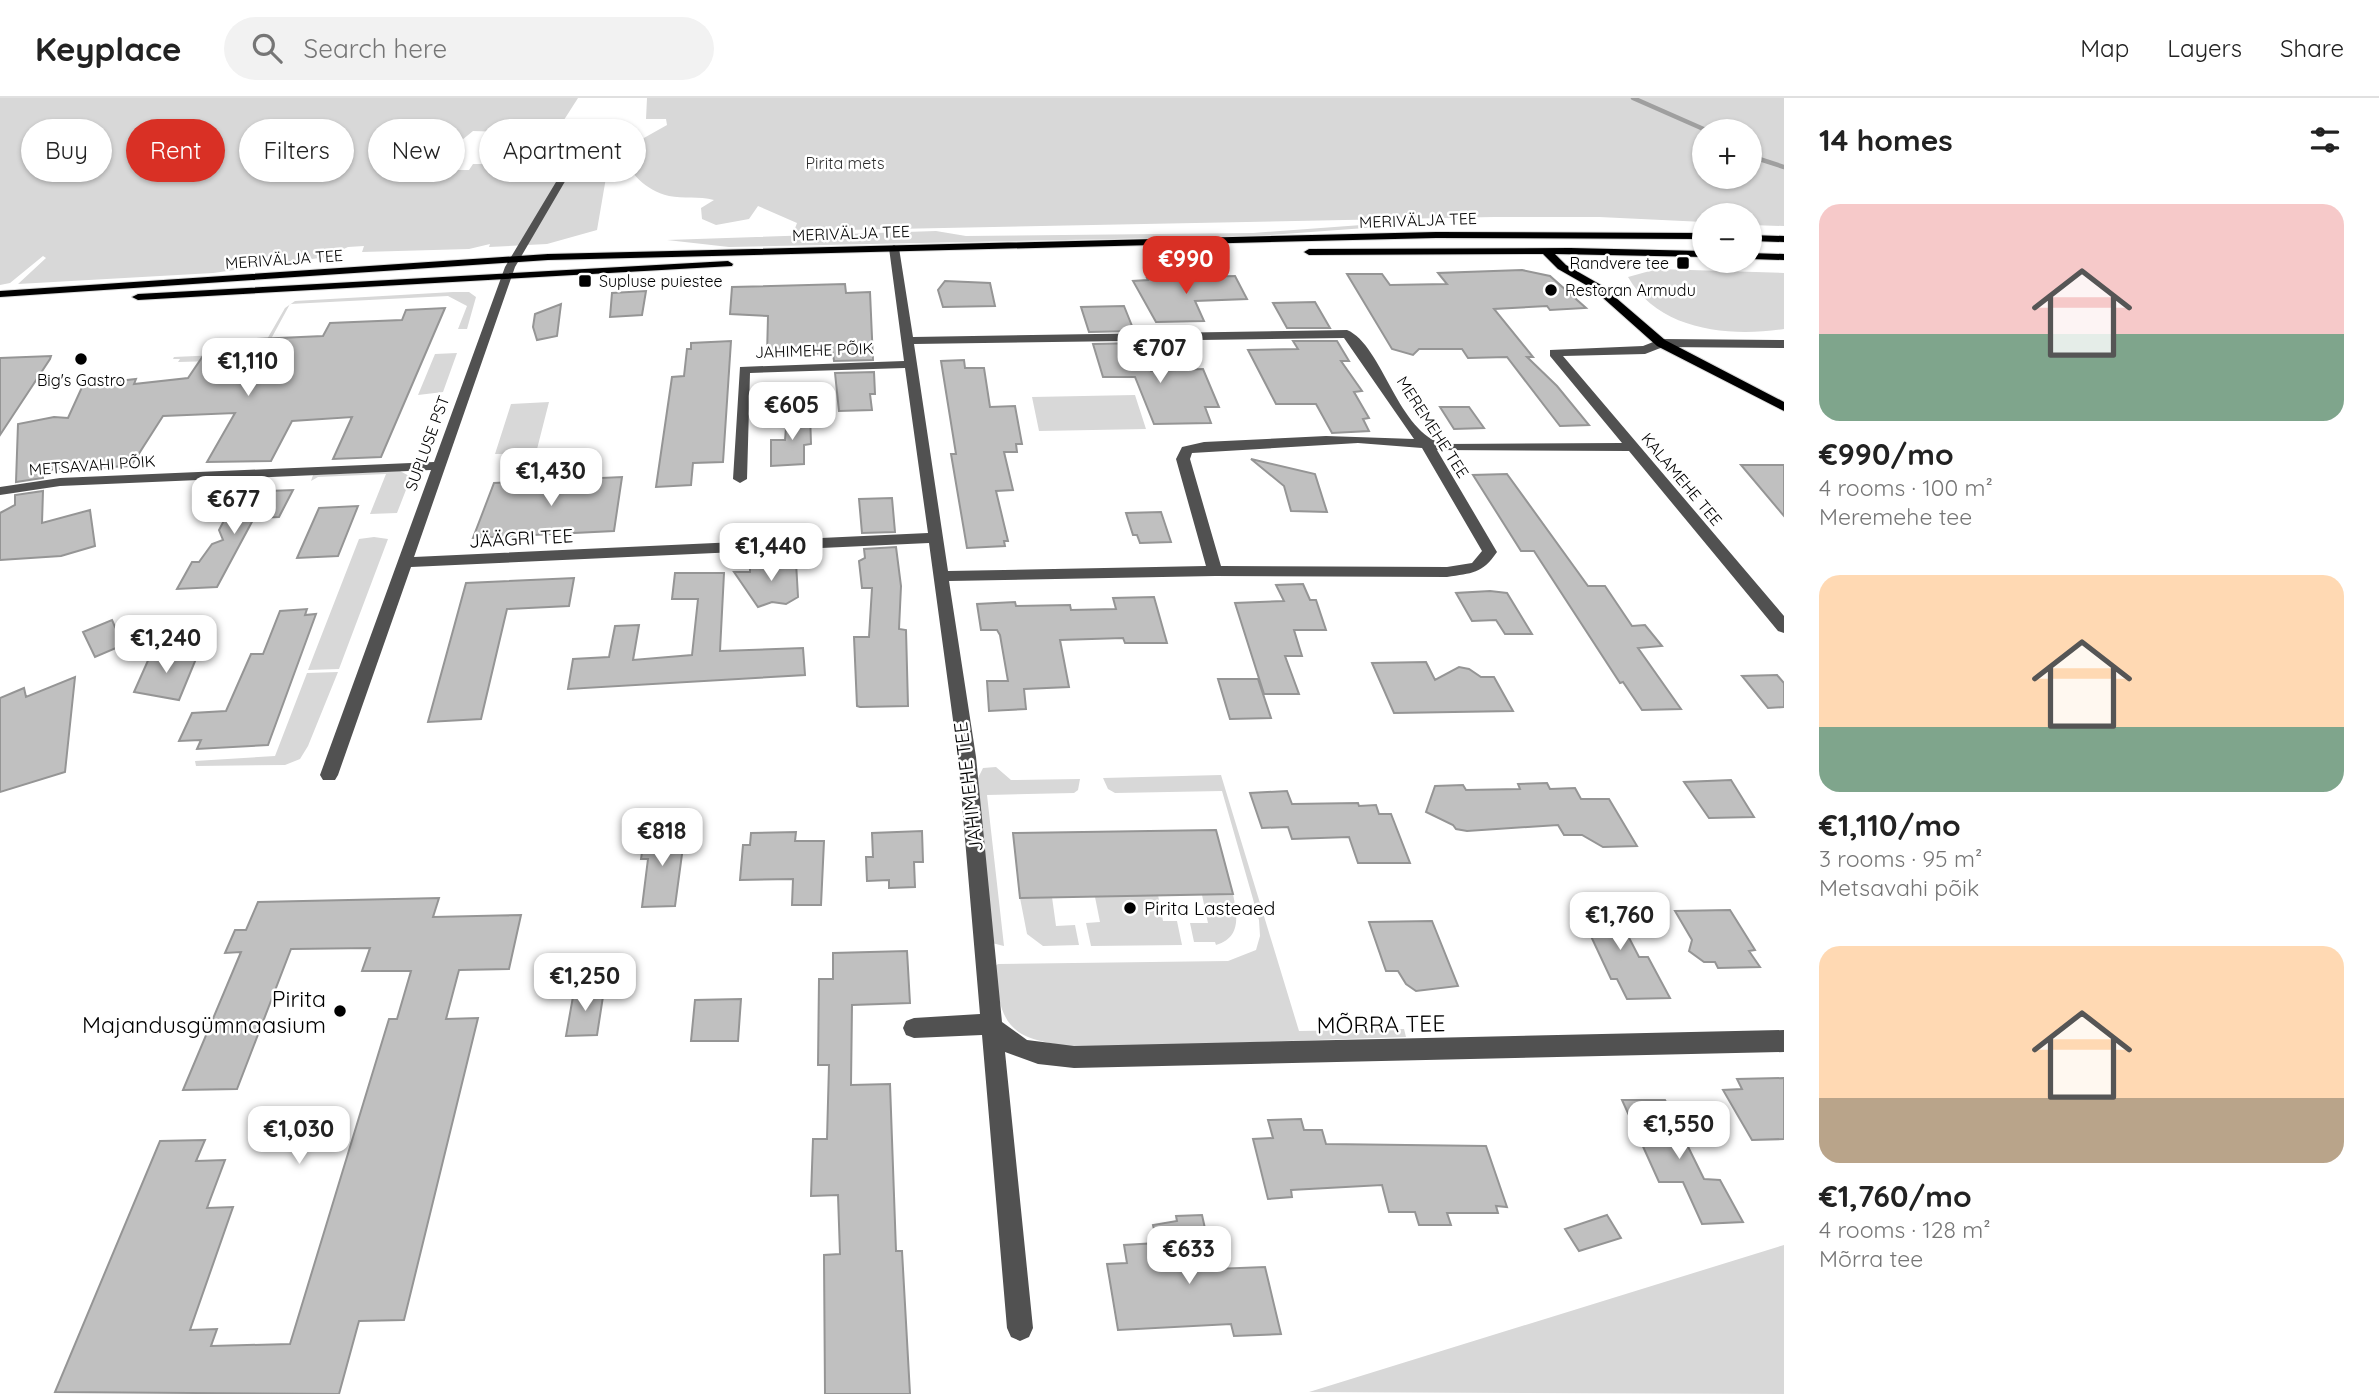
<!DOCTYPE html>
<html lang="en">
<head>
<meta charset="utf-8">
<style>
	:root { --surface:#fff; --page:#f2f2f2; --text:#222; --muted:#767676; --line:#e0e0e0; --accent:#d93025 }
	body { margin:0; font-family:Quicksand,sans-serif; background:var(--page); color:var(--text); height:100vh; display:flex; flex-direction:column; font-size:26px; white-space:nowrap }
	* { box-sizing:border-box; margin:0 }
	p { font-size:23px; color:var(--muted) }
	.icon { flex:none; width:38px; height:38px; fill:none; stroke:currentColor; stroke-width:2; stroke-linecap:round; stroke-linejoin:round }
	.map { position:relative; flex:1; overflow:hidden }
	.panel { display:flex; flex-direction:column; background:var(--surface); width:595px }
	.panel>* { flex:none }
	.guide { position:absolute; left:21px; top:21px; width:665px; height:63px; display:flex; gap:14px }
	.tools { position:absolute; left:1692px; top:21px; display:grid; gap:14px }
	.tools a { display:grid; place-items:center; width:70px; height:70px; border-radius:50%; background:var(--surface); box-shadow:0 2px 5px #0004; font-size:35px }
	.price { position:absolute; translate:-50% -60px; padding:0 16px; border-radius:14px; background:#fff; color:#222; font-size:23px; line-height:46px; filter:drop-shadow(0 2px 4px #0008) }
	.price::after { content:''; position:absolute; left:50%; top:42px; width:21px; height:16px; margin-left:-10px; background:inherit; clip-path:polygon(0 0,100% 0,50% 100%) }
	.price.current { background:var(--accent); color:#fff }
	ul { padding:0; list-style:none }
	li { display:grid; align-content:center; gap:14px; height:371px; padding:0 35px }
	li span { display:grid; place-items:center; height:217px; border-radius:21px; color:#555 }
	li>.icon { margin-inline-start:auto }
	span .icon { width:126px; height:126px; fill:#fffc; stroke-width:1 }
	li b { font-size:30px }
	h2 { display:flex; justify-content:space-between; align-items:center; height:84px; padding:0 35px; font-size:30px }
	.pill { padding:0 24px; border-radius:32px; background:var(--surface); box-shadow:0 2px 5px #0004; font-size:24px; line-height:63px }
	.pill.current { background:var(--accent); color:#fff }
	header { display:flex; align-items:center; gap:42px; box-sizing:border-box; height:98px; padding:0 35px; background:var(--surface); border-bottom:2px solid var(--line) }
	header strong { font-size:33px }
	nav { display:flex; gap:38px; margin-inline-start:auto; font-size:24px }
	.search { width:490px; height:63px; background:var(--page); display:flex; align-items:center; gap:18px; box-sizing:border-box; padding:0 24px; border-radius:38px; color:var(--muted); font-size:26px }
	main { display:flex; flex:1; min-height:0 }
	.map>svg:first-child { display:block }
	.green { fill:#d8d8d8; fill-rule:evenodd }
	.lines { fill:none; stroke-linecap:round; stroke-linejoin:round }
	.stream { stroke:#9f9f9f; stroke-width:4.5 }
	.building { fill:#c0c0c0; stroke:#959595; stroke-width:2 }
	.major-casing { stroke:#dbdbdb; stroke-width:2 }
	.minor { fill:#515151; fill-rule:evenodd }
	.major { fill:#000; fill-rule:evenodd }
	.poi-dot { fill:#000; stroke:#fff; stroke-width:2.5 }
	.labels { text-anchor:middle; dominant-baseline:central; stroke-width:5; stroke-linejoin:round; paint-order:stroke }
	.far-park-label { font-size:16px; fill:#2f2f2f; stroke:#fff }
	.far-street-label { font-size:16px; fill:#000; stroke:#fff }
	.far-poi-label { font-size:16px; fill:#000; stroke:#fff; text-anchor:start }
	.street-label { font-size:19px; fill:#000; stroke:#fff }
	.poi-label { font-size:19px; fill:#000; stroke:#fff; text-anchor:start }
	.near-poi-label { font-size:23px; fill:#000; stroke:#fff; text-anchor:end }
	.near-street-label { font-size:23px; fill:#000; stroke:#fff }
</style>
</head>
<body>
<header>
<strong>Keyplace</strong>
<div class="search"><svg class="icon" aria-label="search" viewBox="0 0 24 24"><circle cx="10" cy="10" r="6"/><path d="M15 15l6 6"/></svg>Search here</div>
<nav><a>Map</a><a>Layers</a><a>Share</a></nav>
</header>
<main>
<div class="map">
<svg width="1784" height="1296" viewBox="0 0 1784 1296">
	<rect width="100%" height="100%" fill="#fff"/>
	<path class="green" d="M0,0H578L555,36L473,33L456,47L444,65H451L455,72H469L473,66H497L512,52L536,50L543,41L552,40L541,58H547L557,44L567,45L571,51L564,63L608,68L597,132L547,146L489,149L490,146L469,151L362,154L364,148L348,149L326,159L213,175L18,186L46,160L43,158L10,185L0,187Z
		M647,0H1784V128L1750,127V117H1704V124L1599,119H1494L794,133L797,125L758,108L749,121L716,127L702,121L701,110L714,102C699,98 683,101 669,98C644,92 631,75 619,54L667,27L666,21H646ZM1750,33V79H1704V33Z
		M1375,126L1379,129L1257,138L729,149L667,142L936,133L966,138L1253,135Z
		M1657,171L1784,175V231C1729,239 1659,233 1628,179Z
		M453,194H469L476,199L467,231H458L467,208L448,198L290,206L265,252L253,262L178,264L180,261H173L174,259L259,255L285,210L295,203Z
		M457,255L443,294L418,297L435,256Z
		M1135,297L1146,331L1039,333L1032,299Z
		M549,304L536,355L495,356L511,306Z
		M400,373L411,379L397,415L370,416L386,376L318,379L311,383L313,377Z
		M374,439L388,441L339,571L308,572L359,441Z
		M338,574L308,648L300,661L285,667L196,668L195,663L275,658L307,575Z
		M996,669L1011,682L1080,681L1078,692L1074,695L987,697L1004,848L992,845L978,680L983,670Z
		M1221,677L1299,933L1404,931L1406,939L1082,950C1018,941 999,938 995,868L998,866L1228,863L1256,852L1260,838L1259,822L1222,693L1115,695L1108,691L1103,680Z
		M1233,796C1237,817 1242,839 1216,847L1215,844H1194L1190,825H1208L1202,797Z
		M1158,797L1163,823H1177L1182,847L1091,848L1086,825L1100,824L1095,799Z
		M1052,799L1056,828L1075,827L1079,847L1043,848L1027,836L1020,800Z
		M1784,1147V1296L1309,1294Z"/>
	<g class="lines">
		<path class="stream" d="M1633,0L1708,33
			M1750,58L1784,69"/>
	</g>
	<path class="building" d="M1522,172L1550,178L1586,210L1550,212L1547,208L1494,211L1533,259H1527L1557,288L1589,327L1560,328L1507,259L1468,260L1462,251H1419L1413,257L1392,251L1347,176H1382L1390,187L1447,186L1438,175Z
		M1235,178L1247,201L1195,203L1204,223L1156,224L1133,183L1148,182L1147,180Z
		M945,183L990,185L995,208L943,209L938,192Z
		M845,186L846,195L870,194L873,262L834,263L833,255L767,257L768,218L730,216L732,189Z
		M646,193L642,217L610,219L612,195Z
		M1315,204L1330,230H1287L1273,205Z
		M561,206L557,238L537,242L533,229L535,216Z
		M1124,208L1134,233L1089,234L1081,209Z
		M445,210L381,359L333,361L352,319L292,323L271,363L207,364L235,315L163,318L131,368L43,372V380L16,384L18,326L54,319L68,320L83,287L136,281L134,286L188,280L207,252L252,250L257,241L323,238L330,225L402,222L406,212Z
		M731,243L723,364L693,365L691,387L656,389L672,279L684,278L687,251H691V245Z
		M1293,243H1337L1349,263H1341L1362,293L1354,294L1369,320L1363,321L1369,333L1332,335L1316,306H1276L1248,252L1298,251Z
		M1139,245L1151,273L1203,271L1219,309H1205L1211,325L1154,326L1135,279H1103L1093,246Z
		M51,258L50,261L0,337V260Z
		M964,262L965,270H984L990,309L1015,308L1022,346H1016L1017,354H1004L1013,392L996,393L1008,443H1004L1005,448L967,450L951,356H956L941,263Z
		M874,274L875,296H870L872,312L839,313L835,275Z
		M1440,309H1469L1484,330L1454,331Z
		M810,316L811,346L804,347V366L771,368V342H785L787,317Z
		M1251,361L1315,376L1327,414L1291,413L1284,388Z
		M1741,367H1784V418Z
		M1507,376L1588,488H1605L1632,528L1645,527L1662,548L1638,550L1681,611L1642,612L1623,584L1620,585L1534,453H1521L1473,377Z
		M622,379L614,433L473,440L494,385Z
		M293,392L279,419L254,420L217,489L177,491L192,464H199L212,446L223,442L219,432L239,394Z
		M43,393L42,425L90,412L95,448L61,458L0,462V415L15,407V397Z
		M892,400L895,434L862,435L859,401Z
		M358,408L338,458L297,460L319,410Z
		M1161,414L1171,444L1140,445L1137,437H1133L1126,415Z
		M896,449L901,488L899,531L906,532L908,608L860,609L857,608L854,539H869L872,490H862L859,463L865,460L864,451Z
		M796,464L798,499L786,506L772,504L758,509L734,474H750V466Z
		M675,475H724L720,553L803,550L805,577L568,591L573,561L609,559L615,528L639,527L633,562L692,557L698,501H672Z
		M574,480L569,508L507,511L481,621L428,624L466,485Z
		M1303,486L1310,502H1316L1326,532H1294L1302,558H1285L1299,596H1264L1235,505L1284,503L1276,487Z
		M1490,493L1507,495L1532,536H1505L1496,522L1472,523L1456,495Z
		M1154,499L1167,545H1125L1123,540L1060,542L1069,589L1024,591L1026,611L989,613L987,583H1008L1000,537L997,532H981L977,506L1015,504L1016,508L1070,507L1071,512L1116,511L1113,500Z
		M307,511L305,517L316,516L268,647L197,651L201,642L179,643L192,615L226,613L251,556H263L280,513Z
		M112,522L123,547L95,559L83,534Z
		M183,555L182,558L198,556L179,602L134,594L150,558Z
		M1426,564L1435,582L1459,569L1469,571L1481,579H1494L1513,613L1394,615L1372,565Z
		M1777,577L1784,585V609L1768,610L1742,578Z
		M75,579L65,674L0,694V600L24,590L26,599Z
		M1218,581H1258L1271,620L1230,621Z
		M1731,682L1754,719L1709,720L1684,684Z
		M1547,685L1550,691L1575,690L1581,701H1609L1637,748L1603,749L1582,737H1564L1558,727L1467,733L1456,731L1453,727L1426,714L1435,688L1463,687L1466,692L1520,691L1518,686Z
		M1287,693L1292,706L1358,705L1359,708L1376,707L1379,716H1391L1410,765H1358L1349,739L1292,741L1288,729L1262,730L1250,695Z
		M1216,732L1233,796L1020,800L1013,735Z
		M922,733L923,764H914L915,789L889,790V782L867,783L866,759H873L872,735Z
		M645,734H685L675,808L642,809L648,761H641Z
		M796,734L795,743H824L821,807H792L793,781L740,782L743,747H750L751,735Z
		M439,800L433,819L521,817L509,871L459,872L446,921L478,920L404,1222L359,1223L339,1296L55,1294L160,1043L205,1042L196,1063L225,1062L207,1110L233,1109L190,1232L217,1231L211,1248L290,1246L389,921H397L411,873H362L370,850L291,851L237,991L183,992L241,854L225,855L235,832H246L258,804Z
		M1574,802L1610,803L1639,859H1648L1670,900L1627,901L1617,881H1611Z
		M1730,812L1755,852L1749,853L1760,869L1718,870L1715,864H1704L1689,853L1692,842L1675,813Z
		M1432,823L1458,888L1416,893L1406,886L1398,873H1386L1369,824Z
		M907,853L910,905L852,907L851,987L890,986L896,1153H902L910,1296H825L824,1157L840,1156L838,1097L811,1098L813,1041H827L829,967H818L819,881H833V855Z
		M604,892L597,937L566,938L574,893Z
		M741,901L738,943H691L695,902Z
		M1784,980V1041L1752,1042L1723,992L1742,991L1737,981Z
		M1622,1002H1665L1704,1081L1720,1082L1743,1124L1702,1126L1683,1084H1659Z
		M1301,1021L1304,1032H1322L1326,1046L1486,1048L1507,1109L1496,1108L1498,1115H1447L1451,1127H1419L1415,1114H1389L1382,1087L1291,1092L1292,1099L1268,1101L1253,1041L1273,1040L1268,1022Z
		M1202,1117L1214,1171L1265,1169L1281,1236L1234,1238L1231,1226L1118,1232L1107,1166L1127,1165L1124,1147L1157,1145L1153,1127L1177,1123L1176,1118Z
		M1607,1117L1621,1140L1579,1153L1565,1131Z"/>
	<g class="lines">
		<g class="major-casing">
			<path id="major" d="M1436,134L1704,135V141L1436,140L548,162L0,199V193L548,156Z
				M1750,137L1784,138V144L1750,143Z
				M1570,150L1704,153V159L1555,156L1566,167L1601,187L1665,242L1784,304V313L1657,248L1593,191L1558,171L1543,156L1309,157L1304,154L1309,151Z
				M1750,155L1784,156V162L1750,161Z
				M728,163L733,166L732,168L138,202L132,199L138,196Z"/>
		</g>
		<path class="minor" d="M587,36L591,39L515,169L414,459L928,435L905,270L750,275L747,381L740,385L733,381L740,269L904,263L889,150L894,147L899,150L913,239L1347,232C1383,247 1398,337 1445,346L1622,345L1550,258V252L1643,248L1661,241L1784,242V250L1663,249L1645,256L1563,258L1784,518V535L1778,533L1629,353L1437,352L1497,454C1482,476 1472,475 1447,479L1215,478L949,483L976,659L1002,924L1027,942L1074,948L1784,932V954L1074,970L1038,966L1005,954L1033,1230L1029,1239L1020,1243L1011,1239L1007,1230L982,937L914,940L906,937L903,930L906,923L914,920L980,916L958,659L929,445L411,469L338,677L335,682H323L320,677L431,372L60,388L0,397V389L60,380L434,364L505,169L583,39ZM1344,240L1414,341L1326,338L1204,344L1182,349L1176,361L1206,468L948,473L914,246ZM1358,345L1422,350L1482,453L1472,465L1447,469L1221,468L1190,361L1192,355Z"/>
		<use href="#major" class="major"/>
	</g>
	<g class="poi-dot">
		<rect x="1676" y="158" width="14" height="14" rx="3.5"/>
		<rect x="578" y="176" width="14" height="14" rx="3.5"/>
		<circle cx="1551" cy="192" r="7"/>
		<circle cx="81" cy="261" r="7"/>
		<circle cx="1130" cy="810" r="7"/>
		<circle cx="340" cy="913" r="7"/>
	</g>
	<g class="labels">
		<g class="far-park-label">
			<text x="845" y="65">Pirita mets</text>
		</g>
		<g class="far-street-label">
			<text transform="translate(1418 122) rotate(-2)">MERIVÄLJA TEE</text>
			<text transform="translate(851 135) rotate(-2)">MERIVÄLJA TEE</text>
			<text transform="translate(284 161) rotate(-4)">MERIVÄLJA TEE</text>
			<text transform="translate(814 252) rotate(-2)">JAHIMEHE PÕIK</text>
			<text transform="translate(1433 329) rotate(57)">MEREMEHE TEE</text>
			<text transform="translate(427 345) rotate(-70)">SUPLUSE PST</text>
			<text transform="translate(92 367) rotate(-4)">METSAVAHI PÕIK</text>
			<text transform="translate(1682 381) rotate(50)">KALAMEHE TEE</text>
		</g>
		<g class="far-poi-label">
			<text x="1669" y="165" text-anchor="end">Randvere tee</text>
			<text x="599" y="183">Supluse puiestee</text>
			<text x="1565" y="192">Restoran Armudu</text>
			<text x="81" y="282" text-anchor="middle">Big's Gastro</text>
		</g>
		<g class="street-label">
			<text transform="translate(521 440) rotate(-3)">JÄÄGRI TEE</text>
			<text transform="translate(968 689) rotate(-97)">JAHIMEHE TEE</text>
		</g>
		<g class="poi-label">
			<text x="1144" y="810">Pirita Lasteaed</text>
		</g>
		<g class="near-poi-label">
			<text x="326" y="900">Pirita<tspan x="326" dy="26">Majandusgümnaasium</tspan></text>
		</g>
		<g class="near-street-label">
			<text transform="translate(1381 926) rotate(-1)">MÕRRA TEE</text>
		</g>
	</g>
</svg>
<div class="tools">
<a>+</a>
<a>−</a>
</div>
<b class="price current" style="left:1186px;top:198px">€990</b>
<b class="price" style="left:1160px;top:287px">€707</b>
<b class="price" style="left:248px;top:300px">€1,110</b>
<b class="price" style="left:792px;top:344px">€605</b>
<b class="price" style="left:551px;top:410px">€1,430</b>
<b class="price" style="left:234px;top:438px">€677</b>
<b class="price" style="left:771px;top:485px">€1,440</b>
<b class="price" style="left:166px;top:577px">€1,240</b>
<b class="price" style="left:662px;top:770px">€818</b>
<b class="price" style="left:1620px;top:854px">€1,760</b>
<b class="price" style="left:585px;top:915px">€1,250</b>
<b class="price" style="left:1679px;top:1063px">€1,550</b>
<b class="price" style="left:299px;top:1068px">€1,030</b>
<b class="price" style="left:1189px;top:1188px">€633</b>
<div class="guide">
<a class="pill">Buy</a>
<a class="pill current">Rent</a>
<a class="pill">Filters</a>
<a class="pill">New</a>
<a class="pill">Apartment</a>
</div>
</div>
<section class="panel">
<h2>14 homes<svg class="icon" aria-label="filters" viewBox="0 0 24 24"><path d="M4 7h16M4 17h16"/><circle cx="9" cy="7" r="2"/><circle cx="15" cy="17" r="2"/></svg></h2>
<ul>
<li><span style="background:linear-gradient(#f6c9c9 60%,#7fa58c 0)"><svg class="icon" aria-label="home" viewBox="0 0 24 24"><path d="M3 11l9-7 9 7M6 9v11h12V9"/></svg></span><div><b>€990/mo</b><p>4 rooms · 100 m²</p><p>Meremehe tee</p></div></li>
<li><span style="background:linear-gradient(#ffd9b3 70%,#7fa58c 0)"><svg class="icon" aria-label="home" viewBox="0 0 24 24"><path d="M3 11l9-7 9 7M6 9v11h12V9"/></svg></span><div><b>€1,110/mo</b><p>3 rooms · 95 m²</p><p>Metsavahi põik</p></div></li>
<li><span style="background:linear-gradient(#ffd9b3 70%,#b9a48a 0)"><svg class="icon" aria-label="home" viewBox="0 0 24 24"><path d="M3 11l9-7 9 7M6 9v11h12V9"/></svg></span><div><b>€1,760/mo</b><p>4 rooms · 128 m²</p><p>Mõrra tee</p></div></li>
</ul>
</section>
</main>
</body>
</html>
